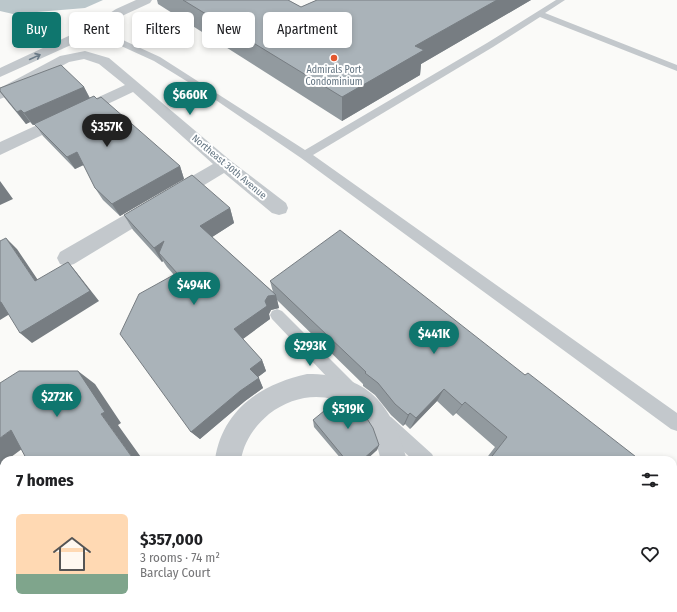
<!DOCTYPE html>
<html lang="en">
<head>
<meta charset="utf-8">
<style>
	:root { --surface:#fff; --page:#f6f6f6; --text:#202124; --muted:#757577; --line:#e0e0e0; --accent:#0f766e }
	body { margin:0; font-family:"Fira Sans Condensed",sans-serif; background:var(--page); color:var(--text); height:100vh; display:flex; flex-direction:column; font-size:15px; white-space:nowrap }
	* { box-sizing:border-box; margin:0 }
	p { font-size:13px; color:var(--muted) }
	.icon { flex:none; width:22px; height:22px; fill:none; stroke:currentColor; stroke-width:2; stroke-linecap:round; stroke-linejoin:round }
	.map { position:relative; flex:1; overflow:hidden }
	.sheet { position:absolute; left:0px; top:456px; width:677px; height:156px; display:flex; flex-direction:column; background:var(--surface); border-radius:12px 12px 0 0; box-shadow:0 2px 6px #0003 }
	.sheet>* { flex:none }
	.hud { position:absolute; left:12px; top:12px; width:400px; height:36px; display:flex; gap:8px }
	.price { position:absolute; translate:-50% -34px; padding:0 9px; border-radius:14px; background:var(--accent); color:#fff; font-size:13px; line-height:26px; filter:drop-shadow(0 1px 2px #0008) }
	.price::after { content:''; position:absolute; left:50%; top:24px; width:12px; height:9px; margin-left:-6px; background:inherit; clip-path:polygon(0 0,100% 0,50% 100%) }
	.price.on { background:#222; color:#fff }
	ul { padding:0; list-style:none }
	li { display:flex; align-items:center; gap:12px; height:100px; padding:0 16px }
	li+li { border-top:1px solid var(--line) }
	li span { display:grid; place-items:center; flex:none; width:112px; height:80px; border-radius:6px; color:#555 }
	li>.icon { margin-inline-start:auto }
	span .icon { width:48px; height:48px; fill:#fffc; stroke-width:1 }
	li b { font-size:17px }
	h2 { display:flex; justify-content:space-between; align-items:center; height:48px; padding:0 16px; font-size:17px }
	.chip { padding:0 14px; border-radius:6px; background:var(--surface); box-shadow:0 2px 6px #0003; font-size:14px; line-height:36px }
	.chip.on { background:var(--accent); color:#fff }
	.map>svg:first-child { display:block }
	.water { fill:#bbc7cb }
	.lines { fill:none; stroke-linecap:round; stroke-linejoin:round }
	.service { fill:#c3c8cc; fill-rule:evenodd }
	.minor { fill:#c3c8cc; fill-rule:evenodd }
	.tertiary { fill:#c3c8cc; fill-rule:evenodd }
	.wall { fill:#929a9f }
	.shaded-wall { fill:#777d82 }
	.building { fill:#aab3b9; stroke:#777d82 }
	.oneway { stroke:#6a7a87 }
	.poi-dot { fill:#e4572e; stroke:#fff; stroke-width:1.5 }
	.labels { text-anchor:middle; dominant-baseline:central; stroke-width:4; stroke-linejoin:round; paint-order:stroke }
	.far-poi-label { font-size:10px; fill:#657683; stroke:#fff }
	.far-street-label { font-size:10px; fill:#657683; stroke:#fff }
</style>
</head>
<body>
<div class="map">
<svg width="677" height="612" viewBox="0 0 677 612">
	<rect width="100%" height="100%" fill="#fafaf8"/>
	<path class="water" d="M0,0H103L85,8L13,14L0,11Z"/>
	<g class="lines">
		<path class="service" d="M556,0H565L545,13L677,65V71L540,17L493,47L313,155L677,413V431L671,429L301,158L201,90L154,61L119,45L103,34L77,20L81,18H84L109,30L125,41L160,57L305,150L487,43Z
			M277,309L282,311L358,387L360,392L358,397L352,400L346,397L272,319L270,315L272,311Z
			M385,415L391,417L432,454L435,460H413L379,429L377,423L379,417Z
			M0,564L4,566V593L0,591Z
			M6,608H26L28,612H8Z"/>
		<path class="minor" d="M85,51L109,58L231,161L286,203L288,208L286,213L279,215L272,213L224,173L74,264L67,266L60,264L57,258L60,252L213,164L133,92L0,155V142L125,85L99,64L84,59L69,62L5,97L0,99V88L60,56Z
			M307,374C368,374 392,404 407,460H381C378,451 377,442 373,434C352,391 304,387 269,414C255,426 244,441 241,460H215C222,410 261,384 307,374Z
			M175,608H209L207,612H173Z"/>
		<path class="tertiary" d="M136,0H152L150,3L124,15L102,31L0,77V68L92,25L116,9Z"/>
	</g>
	<path class="wall" d="M157,0H288L301,7L317,0H531L421,64L420,75L342,121L158,4Z
		M84,87L90,98L180,166L184,179L120,216L103,200L95,188L84,165L75,169L43,136L35,124L33,125L30,122L26,124L7,101L0,92V88Z
		M230,208L234,223L212,237L273,292L270,281L525,375L640,460H485L495,447L456,413L453,416L437,401L410,429L405,424L403,426L391,415L375,395L363,386V384L277,300L279,308L271,310L269,314L270,319L242,339L262,360L266,371L258,377L263,388L245,401L200,439L191,432L174,275L167,267L163,261L162,262L133,230L124,215Z
		M313,420L379,445L377,450L366,460H342L314,427Z
		M408,608H544L548,612H405Z
		M605,608H673L677,612H603Z"/>
	<path class="shaded-wall" d="M497,0H531L421,64L420,75L342,121V97L415,46Z
		M84,87L90,99L33,125L24,113Z
		M21,110L30,122L26,124L17,112Z
		M77,152L85,164L75,169L67,157Z
		M180,166L184,179L120,216L112,204Z
		M0,181L13,199L0,205Z
		M230,208L234,223L206,241L200,226Z
		M6,238L17,249L46,292L35,281Z
		M164,241L159,253L163,261L162,262L154,248Z
		M68,262L77,273L99,301L32,343L20,333Z
		M276,295L279,308L271,310L269,314L270,319L239,342L234,329L265,301L268,296Z
		M0,302H1L13,312L0,320Z
		M262,360L266,371L254,380L250,369Z
		M78,371L95,384L121,423L118,425L143,460H134L101,414Z
		M259,378L263,388L245,401L200,439L191,432L240,391Z
		M444,389L437,401L410,429L416,418Z
		M465,402L456,413L453,416L462,405Z
		M410,413L405,424L403,426L408,415Z
		M11,430L34,440L7,460H4V462L0,465V438Z
		M379,445L377,450L366,460H362Z
		M0,494L4,502L0,505Z
		M77,608H95L91,612H72Z
		M256,608H261L264,612H258Z"/>
	<path class="building" d="M183,0H288L301,7L317,0H497L415,46L424,50L342,97Z
		M61,65L84,87L24,113L21,110L17,112L0,91V88Z
		M94,96L97,99L101,97L180,166L112,204L95,188L77,152L67,157L34,124Z
		M192,175L230,208L200,226L276,295L268,296L265,301L267,306L234,329L262,360L250,369L259,378L240,391L191,432L120,334L139,294L177,273L159,253L164,241L154,248L124,215Z
		M340,230L525,375L528,373L640,460H489L507,437L465,402L462,405L444,389L416,418L410,413L408,415L395,404L378,383L365,373L366,372L270,281Z
		M6,238L35,281L68,262L90,291L20,333L1,302H0V241Z
		M19,371H78L105,412L101,414L134,460H27L11,430L0,438V383Z
		M341,397L352,403L364,414L373,428L379,445L362,460H346L313,420Z
		M673,485L677,488V612H629L631,608H673Z
		M58,608H77L72,612H60Z
		M108,608H116L114,609Z
		M252,608H256L258,612H248Z
		M415,608H544L548,612H412Z"/>
	<defs><path id="oneway-shaft" d="M-6 0H5M1.5-3L5.5 0L1.5 3" fill="none" stroke-width="1.6" stroke-linecap="round" stroke-linejoin="round"/></defs>
	<use class="oneway" href="#oneway-shaft" transform="translate(35 57) rotate(-25)"/>
	<circle class="poi-dot" cx="334" cy="58" r="4"/>
	<g class="labels">
		<g class="far-poi-label">
			<text x="334" y="70">Admirals Port<tspan x="334" dy="12">Condominium</tspan></text>
		</g>
		<g class="far-street-label">
			<text transform="translate(229 167) rotate(40)">Northeast 30th Avenue</text>
		</g>
	</g>
</svg>
<b class="price" style="left:190px;top:116px">$660K</b>
<b class="price on" style="left:107px;top:148px">$357K</b>
<b class="price" style="left:194px;top:306px">$494K</b>
<b class="price" style="left:434px;top:355px">$441K</b>
<b class="price" style="left:310px;top:367px">$293K</b>
<b class="price" style="left:57px;top:418px">$272K</b>
<b class="price" style="left:348px;top:430px">$519K</b>
<div class="hud">
<a class="chip on">Buy</a>
<a class="chip">Rent</a>
<a class="chip">Filters</a>
<a class="chip">New</a>
<a class="chip">Apartment</a>
</div>
<section class="sheet">
<h2>7 homes<svg class="icon" aria-label="filters" viewBox="0 0 24 24"><path d="M4 7h16M4 17h16"/><circle cx="9" cy="7" r="2"/><circle cx="15" cy="17" r="2"/></svg></h2>
<ul>
<li><span style="background:linear-gradient(#ffd9b3 75%,#7fa58c 0)"><svg class="icon" aria-label="home" viewBox="0 0 24 24"><path d="M3 11l9-7 9 7M6 9v11h12V9"/></svg></span><div><b>$357,000</b><p>3 rooms · 74 m²</p><p>Barclay Court</p></div><svg class="icon" aria-label="heart" viewBox="0 0 24 24"><path d="M12 20l-8-8c-3-5 5-10 8-4 3-6 11-1 8 4z"/></svg></li>
</ul>
</section>
</div>
</body>
</html>
